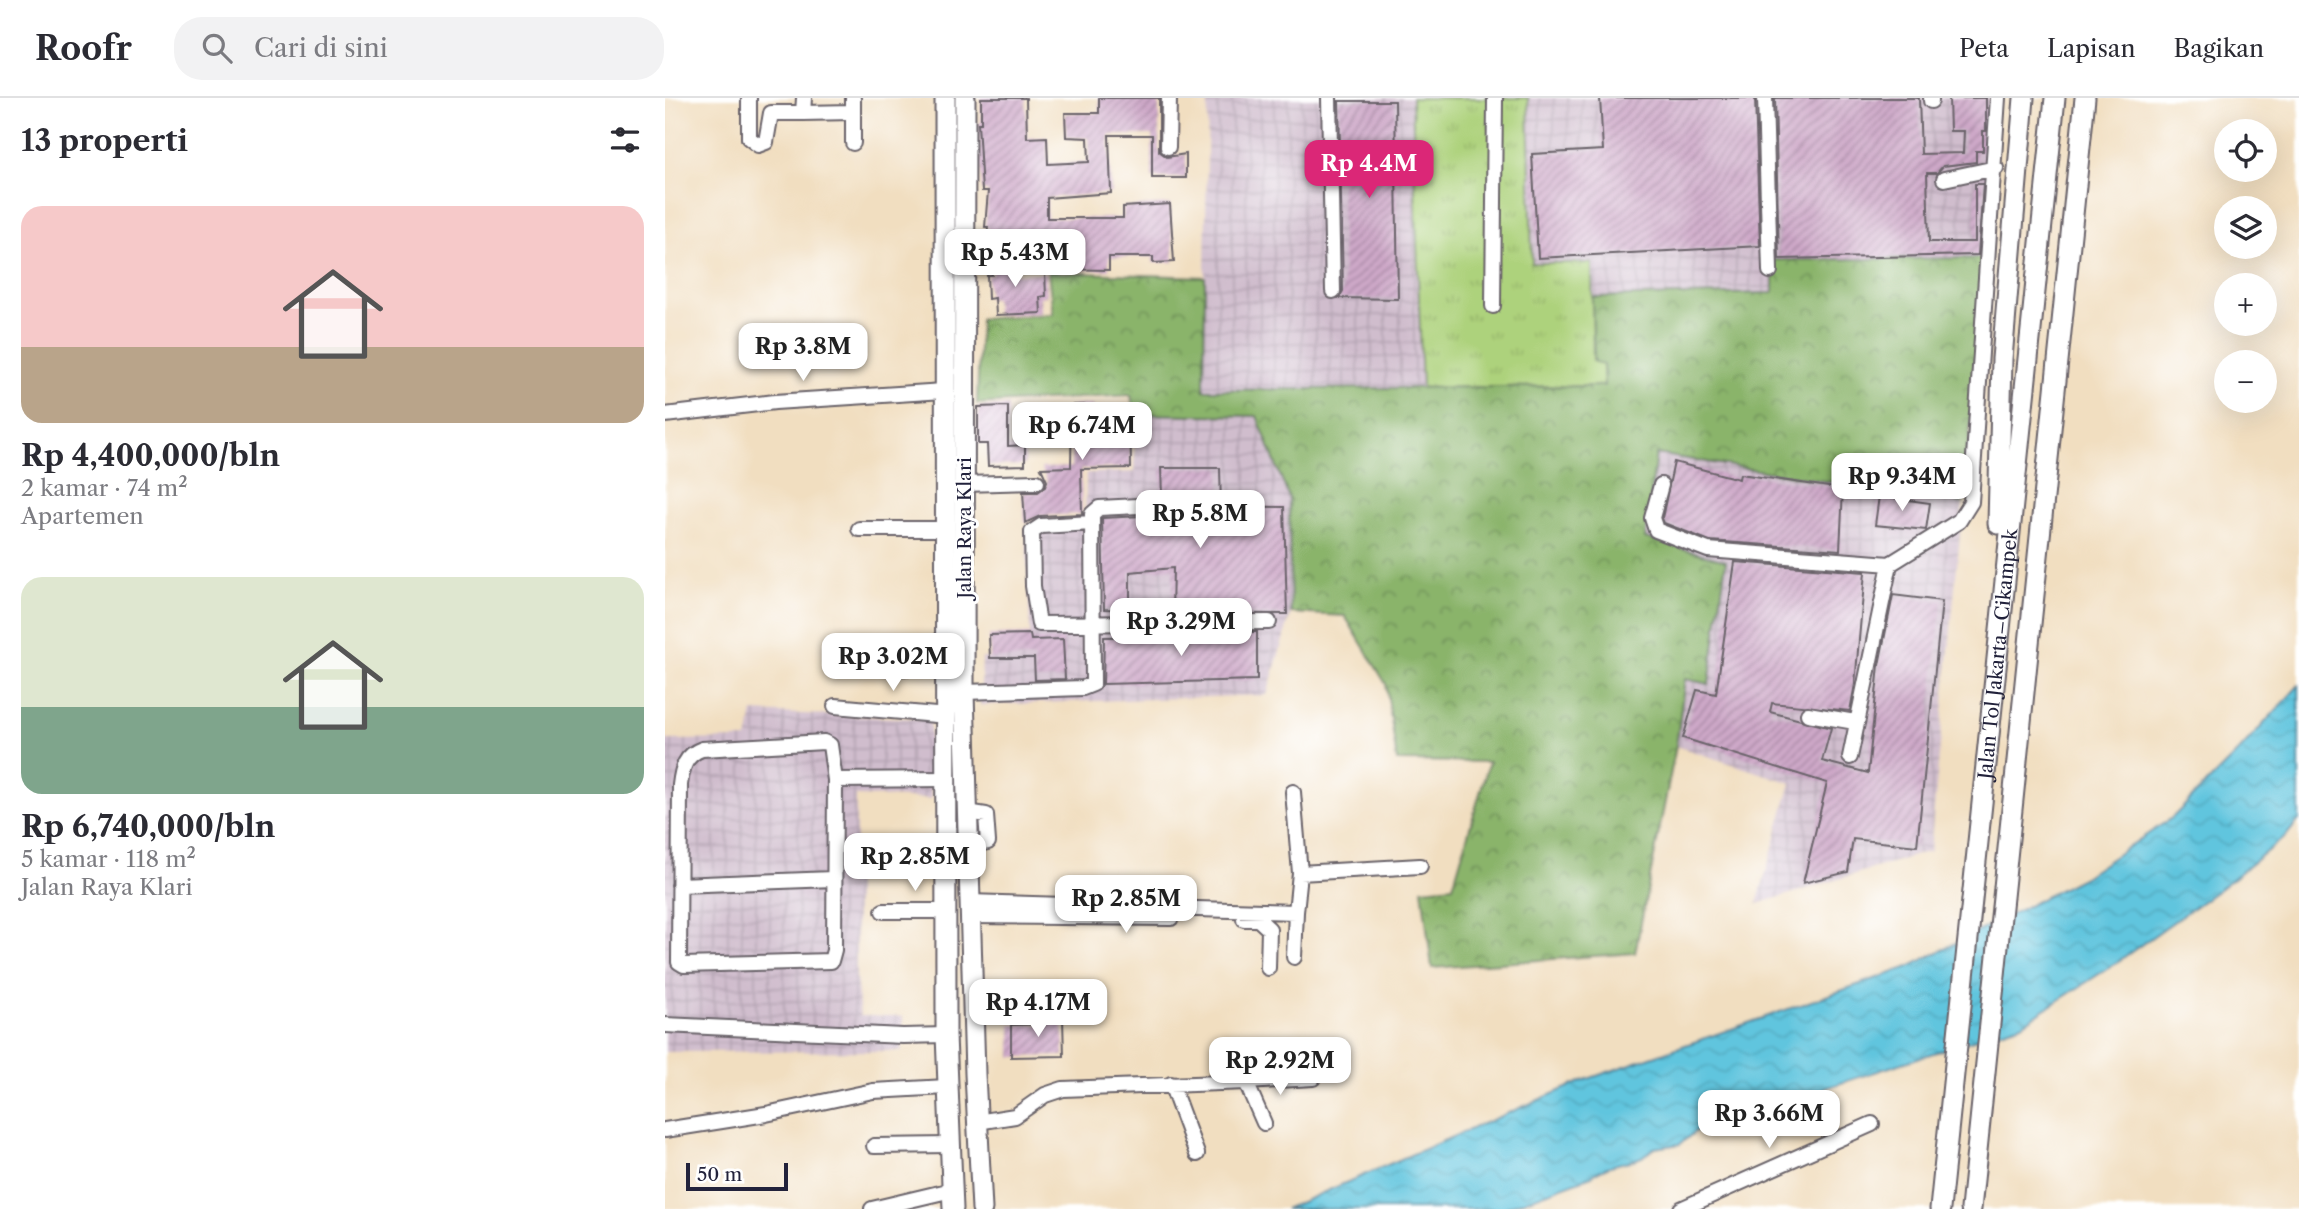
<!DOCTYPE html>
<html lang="id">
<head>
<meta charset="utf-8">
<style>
	:root { --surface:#fff; --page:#f2f2f3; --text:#2b2b33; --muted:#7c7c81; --line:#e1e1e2; --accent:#db2777 }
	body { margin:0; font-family:"Libre Caslon Text",serif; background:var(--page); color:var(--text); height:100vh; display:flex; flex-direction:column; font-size:26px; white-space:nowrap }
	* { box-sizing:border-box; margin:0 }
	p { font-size:23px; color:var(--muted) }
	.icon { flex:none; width:38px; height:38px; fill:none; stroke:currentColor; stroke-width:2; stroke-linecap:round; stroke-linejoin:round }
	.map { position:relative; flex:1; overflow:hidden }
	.details { display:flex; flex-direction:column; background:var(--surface); width:665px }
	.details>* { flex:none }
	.fabs { position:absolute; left:1549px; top:21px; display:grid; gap:14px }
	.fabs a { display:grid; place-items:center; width:63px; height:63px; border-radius:50%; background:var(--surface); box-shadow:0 7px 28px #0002; font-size:35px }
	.scale { position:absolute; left:21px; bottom:18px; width:102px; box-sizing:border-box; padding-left:7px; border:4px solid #22223b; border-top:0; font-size:19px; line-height:24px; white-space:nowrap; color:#22223b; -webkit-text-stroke:5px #fff; paint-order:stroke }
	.price { position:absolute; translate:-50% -60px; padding:0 16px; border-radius:14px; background:#fff; color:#222; font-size:23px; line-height:46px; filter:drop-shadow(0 2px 4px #0008) }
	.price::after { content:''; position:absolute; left:50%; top:42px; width:21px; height:16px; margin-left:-10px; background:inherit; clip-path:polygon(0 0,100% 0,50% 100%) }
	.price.current { background:var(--accent); color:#fff }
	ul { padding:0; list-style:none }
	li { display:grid; align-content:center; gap:14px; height:371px; padding:0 21px }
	li span { display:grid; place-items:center; height:217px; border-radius:21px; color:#555 }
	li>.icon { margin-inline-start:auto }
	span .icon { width:126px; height:126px; fill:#fffc; stroke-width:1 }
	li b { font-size:30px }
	h2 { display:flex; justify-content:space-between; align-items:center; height:84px; padding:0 21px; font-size:30px }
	header { display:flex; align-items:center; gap:42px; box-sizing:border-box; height:98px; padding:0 35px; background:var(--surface); border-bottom:2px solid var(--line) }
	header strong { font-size:33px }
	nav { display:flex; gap:38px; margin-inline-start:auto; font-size:24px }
	.search { width:490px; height:63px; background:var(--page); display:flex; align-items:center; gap:18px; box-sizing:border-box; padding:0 24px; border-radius:28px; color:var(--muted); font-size:26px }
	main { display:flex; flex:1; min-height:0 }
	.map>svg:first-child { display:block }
	.industrial { fill:url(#industrial-grid) }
	.grass { fill:url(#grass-tufts); stroke:#687a5b; stroke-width:2 }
	.forest { fill:url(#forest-crowns); stroke:#566b53; stroke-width:2 }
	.water { fill:url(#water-waves); stroke:#41748c; stroke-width:2 }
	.building { fill:url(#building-hatch) }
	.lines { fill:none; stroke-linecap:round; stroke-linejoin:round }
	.minor-casing { stroke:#6a646a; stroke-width:18 }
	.highway-casing { stroke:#6a646a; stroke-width:23 }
	.minor { stroke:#fff; stroke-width:14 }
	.highway { stroke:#fff; stroke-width:19 }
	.labels { text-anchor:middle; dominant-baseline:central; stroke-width:6; stroke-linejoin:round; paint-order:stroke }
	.street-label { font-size:19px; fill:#22223b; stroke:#fff }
</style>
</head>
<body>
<header>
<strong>Roofr</strong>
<div class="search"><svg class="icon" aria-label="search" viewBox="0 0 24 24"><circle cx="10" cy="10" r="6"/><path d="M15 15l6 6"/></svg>Cari di sini</div>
<nav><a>Peta</a><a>Lapisan</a><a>Bagikan</a></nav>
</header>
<main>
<section class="details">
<h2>13 properti<svg class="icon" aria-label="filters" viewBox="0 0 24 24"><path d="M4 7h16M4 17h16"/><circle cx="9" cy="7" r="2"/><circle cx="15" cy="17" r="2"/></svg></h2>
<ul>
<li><span style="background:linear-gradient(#f6c9c9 65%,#b9a48a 0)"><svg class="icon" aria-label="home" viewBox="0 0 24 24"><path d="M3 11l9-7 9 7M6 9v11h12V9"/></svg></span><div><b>Rp 4,400,000/bln</b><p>2 kamar · 74 m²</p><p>Apartemen</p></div></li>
<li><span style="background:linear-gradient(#dfe7d0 60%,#7fa58c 0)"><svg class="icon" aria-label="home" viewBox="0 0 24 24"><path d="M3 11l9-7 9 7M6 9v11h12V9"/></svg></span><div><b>Rp 6,740,000/bln</b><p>5 kamar · 118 m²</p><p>Jalan Raya Klari</p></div></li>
</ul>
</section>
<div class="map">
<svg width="1634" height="1111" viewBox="0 0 1634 1111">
	<defs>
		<pattern id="industrial-grid" width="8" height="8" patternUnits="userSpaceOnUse" patternTransform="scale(1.75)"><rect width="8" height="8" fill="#d0bdcd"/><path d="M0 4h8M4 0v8" fill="none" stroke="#b2a2b1"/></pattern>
		<pattern id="grass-tufts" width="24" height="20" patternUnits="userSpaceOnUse" patternTransform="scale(1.75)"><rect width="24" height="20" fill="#add27b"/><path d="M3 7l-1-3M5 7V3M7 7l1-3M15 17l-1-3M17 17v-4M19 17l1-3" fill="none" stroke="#95b46b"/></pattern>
		<pattern id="forest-crowns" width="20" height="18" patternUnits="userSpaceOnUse" patternTransform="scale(1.75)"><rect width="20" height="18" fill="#8ab46b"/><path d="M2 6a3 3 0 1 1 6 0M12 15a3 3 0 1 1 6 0" fill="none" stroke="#709259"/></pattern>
		<pattern id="water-waves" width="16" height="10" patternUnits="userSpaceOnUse" patternTransform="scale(1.75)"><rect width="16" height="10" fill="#60c5de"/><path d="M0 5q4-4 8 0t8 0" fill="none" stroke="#53a9bf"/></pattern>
		<pattern id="building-hatch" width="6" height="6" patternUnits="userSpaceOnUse" patternTransform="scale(1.75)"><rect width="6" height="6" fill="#cea8c8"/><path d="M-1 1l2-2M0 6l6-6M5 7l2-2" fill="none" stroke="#a788a4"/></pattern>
	</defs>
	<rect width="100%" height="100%" fill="#fff"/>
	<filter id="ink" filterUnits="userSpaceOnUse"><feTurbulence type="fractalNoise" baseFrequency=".0143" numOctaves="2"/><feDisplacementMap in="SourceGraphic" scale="14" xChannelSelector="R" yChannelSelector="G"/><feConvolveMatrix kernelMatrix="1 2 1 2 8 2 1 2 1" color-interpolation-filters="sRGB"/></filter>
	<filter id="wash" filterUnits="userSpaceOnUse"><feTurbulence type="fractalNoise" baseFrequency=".00686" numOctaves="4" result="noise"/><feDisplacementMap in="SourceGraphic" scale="28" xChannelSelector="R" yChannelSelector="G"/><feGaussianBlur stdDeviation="1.57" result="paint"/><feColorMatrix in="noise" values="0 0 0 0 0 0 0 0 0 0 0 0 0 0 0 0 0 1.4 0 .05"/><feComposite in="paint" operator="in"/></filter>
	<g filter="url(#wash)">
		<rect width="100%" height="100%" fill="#f1dec0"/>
		<path class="industrial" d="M543,0H747L757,290L538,292Z
			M863,0H1325L1321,160L1108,162L1109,195L927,199L926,165L867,166Z
			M469,316L592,318L624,400L626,515L602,597L315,607L317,560L366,559L361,428L420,424L421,375L470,374Z
			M991,356L1298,405L1265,753L1092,806L1126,685L1011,648L1020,580L1044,586L980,440Z
			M88,614L265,621L266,701L191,698V877L195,918H238L237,953L0,954V642L82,641Z"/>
		<path class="grass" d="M747,0H863L867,165H927L928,263L938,266L939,288L757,290Z"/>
		<path class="forest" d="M1321,160L1298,405L991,356L980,440L1061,463L1044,586L1020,581L1011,648L970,855L767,870L757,791L788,788L824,664L732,663L721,586L680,518L626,515L624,400L592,318L469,316L466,297L312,306L315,221L388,216L383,174L540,179L539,292L939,288L938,267L929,263L927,199L1108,195V162Z"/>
		<path class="water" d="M1634,587V722L1621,738L1557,789L1448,867L1357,926L1032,1032L1015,1046L989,1050C973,1068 946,1061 927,1078L837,1111H620L920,982L1244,869L1419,779L1508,719L1575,652Z"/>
		<g id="blocks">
			<path class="building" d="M316,0H361L362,40L382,39L383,66L424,64L423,40L401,39L400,15H434V0H494V53L502,59L521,56V80H487V37H444L446,95L382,100V120H458V109L505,106L509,164L488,165V159H444V172L390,171L394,153L391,138L351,133L350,143H322L323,129H320L323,93H317L313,25H316Z
				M935,0H1090L1095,148L873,160L867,56L938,52Z
				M1110,0H1254L1256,56L1298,55L1299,33H1285L1284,0H1321V33H1318V53H1311V64L1278,68L1272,75H1262L1264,144H1310V86H1318L1313,157L1114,161Z
				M674,3H730L733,201L674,200L678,193Z
				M326,162H350L351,176L380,175L381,198L375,199L376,215L331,217L330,200L323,201L322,177H327Z
				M407,307H428V329H448V308H465L466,370L416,371L417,416L375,418L360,425L358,394H373L380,389L382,383L376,370L406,369Z
				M343,308V348L360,347V367L323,368L322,346H313V309Z
				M1009,364L1074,381L1075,376L1178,391L1175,452L1045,443L999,425L997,420Z
				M496,370H555L556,408L619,409L622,516L507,515L508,470L465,474V512L439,511L437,420L498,417L502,406L497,399Z
				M1214,398L1265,405L1261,432L1210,427Z
				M1070,464L1200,474L1190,586L1185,613L1107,605L1105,614L1166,630L1157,663L1203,675L1214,567L1228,497L1277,503L1252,748L1188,741L1183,774L1138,785L1162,685L1018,640L1032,592L1051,596Z
				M507,534H592V582L438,586L439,539L507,538Z
				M365,536L366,542L398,541L400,581L370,582L369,560H325L324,537Z
				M380,920H398L399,958L346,959V927L380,926Z"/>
		</g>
	</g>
	<g filter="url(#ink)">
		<use href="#blocks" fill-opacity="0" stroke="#6a646a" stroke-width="2"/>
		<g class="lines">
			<g class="minor-casing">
				<path id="minor" d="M84,0V40L93,47L101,44L106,15H138
					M139,0L138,15L188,14
					M664,0L668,193
					M1100,0L1105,173
					M1266,3V0
					M188,45V0
					M503,49L504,0
					M1279,81L1331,70
					M300,153L384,152
					M828,208L830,0
					M0,317L110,304L279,293
					M299,386L372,384
					M996,387L987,420L991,432L1043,452L1225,466
					M427,425L376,428L367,434L368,488L374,526L604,524
					M194,431H281
					M224,570H282
					M299,594L418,590L428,586L427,416L434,410L493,407
					M170,608L282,618
					M1143,616L1190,624
					M1185,659L1225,466L1294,423L1306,404L1333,0
					M170,682L169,852L166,863L19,867L14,864L15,687C17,670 20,657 37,651L159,644L165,647L170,682L281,681
					M302,714L321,717L323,744L302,748
					M635,775L755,768
					M14,787L168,781
					M304,804L631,814L635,775L628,694
					M218,813H282
					M305,818L506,820
					M579,821H593L604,831L603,870
					M629,859L631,814
					M0,927L238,938L281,937
					M581,984L648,980
					M506,986L532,1056
					M312,1024L350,1018L380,997L398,991L581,984L599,1025
					M0,1032L101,1016L208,993L282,989
					M209,1048L285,1047
					M207,1111L287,1092
					M1016,1111L1207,1026"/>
			</g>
			<g class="highway-casing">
				<g id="highway">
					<path d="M280,0L281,937L288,1111"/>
					<path d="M300,0L299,594L310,976L317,1111"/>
					<path d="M1333,426L1337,261L1359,0"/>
					<path id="s1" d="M1275,1111L1390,0"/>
					<path d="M1306,1111L1420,0"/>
				</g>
			</g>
			<use href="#minor" class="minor"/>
			<use href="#highway" class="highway"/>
		</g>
	</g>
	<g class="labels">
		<g class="street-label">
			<text transform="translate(299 430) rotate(-90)">Jalan Raya Klari</text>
			<text stroke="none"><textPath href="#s1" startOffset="558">Jalan Tol Jakarta–Cikampek</textPath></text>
		</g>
	</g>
</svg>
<div class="fabs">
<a><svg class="icon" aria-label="locate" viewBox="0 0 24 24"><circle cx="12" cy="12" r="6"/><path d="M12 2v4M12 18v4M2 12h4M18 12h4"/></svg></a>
<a><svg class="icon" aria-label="layers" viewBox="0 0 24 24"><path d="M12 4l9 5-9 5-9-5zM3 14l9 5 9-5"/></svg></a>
<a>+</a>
<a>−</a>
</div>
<div class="scale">50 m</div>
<b class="price current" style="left:704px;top:102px">Rp 4.4M</b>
<b class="price" style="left:350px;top:191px">Rp 5.43M</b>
<b class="price" style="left:138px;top:285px">Rp 3.8M</b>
<b class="price" style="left:417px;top:364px">Rp 6.74M</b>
<b class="price" style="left:1237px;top:415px">Rp 9.34M</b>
<b class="price" style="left:535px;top:452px">Rp 5.8M</b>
<b class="price" style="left:516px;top:560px">Rp 3.29M</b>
<b class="price" style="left:228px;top:595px">Rp 3.02M</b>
<b class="price" style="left:250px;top:795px">Rp 2.85M</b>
<b class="price" style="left:461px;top:837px">Rp 2.85M</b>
<b class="price" style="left:373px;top:941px">Rp 4.17M</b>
<b class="price" style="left:615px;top:999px">Rp 2.92M</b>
<b class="price" style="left:1104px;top:1052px">Rp 3.66M</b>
</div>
</main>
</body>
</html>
